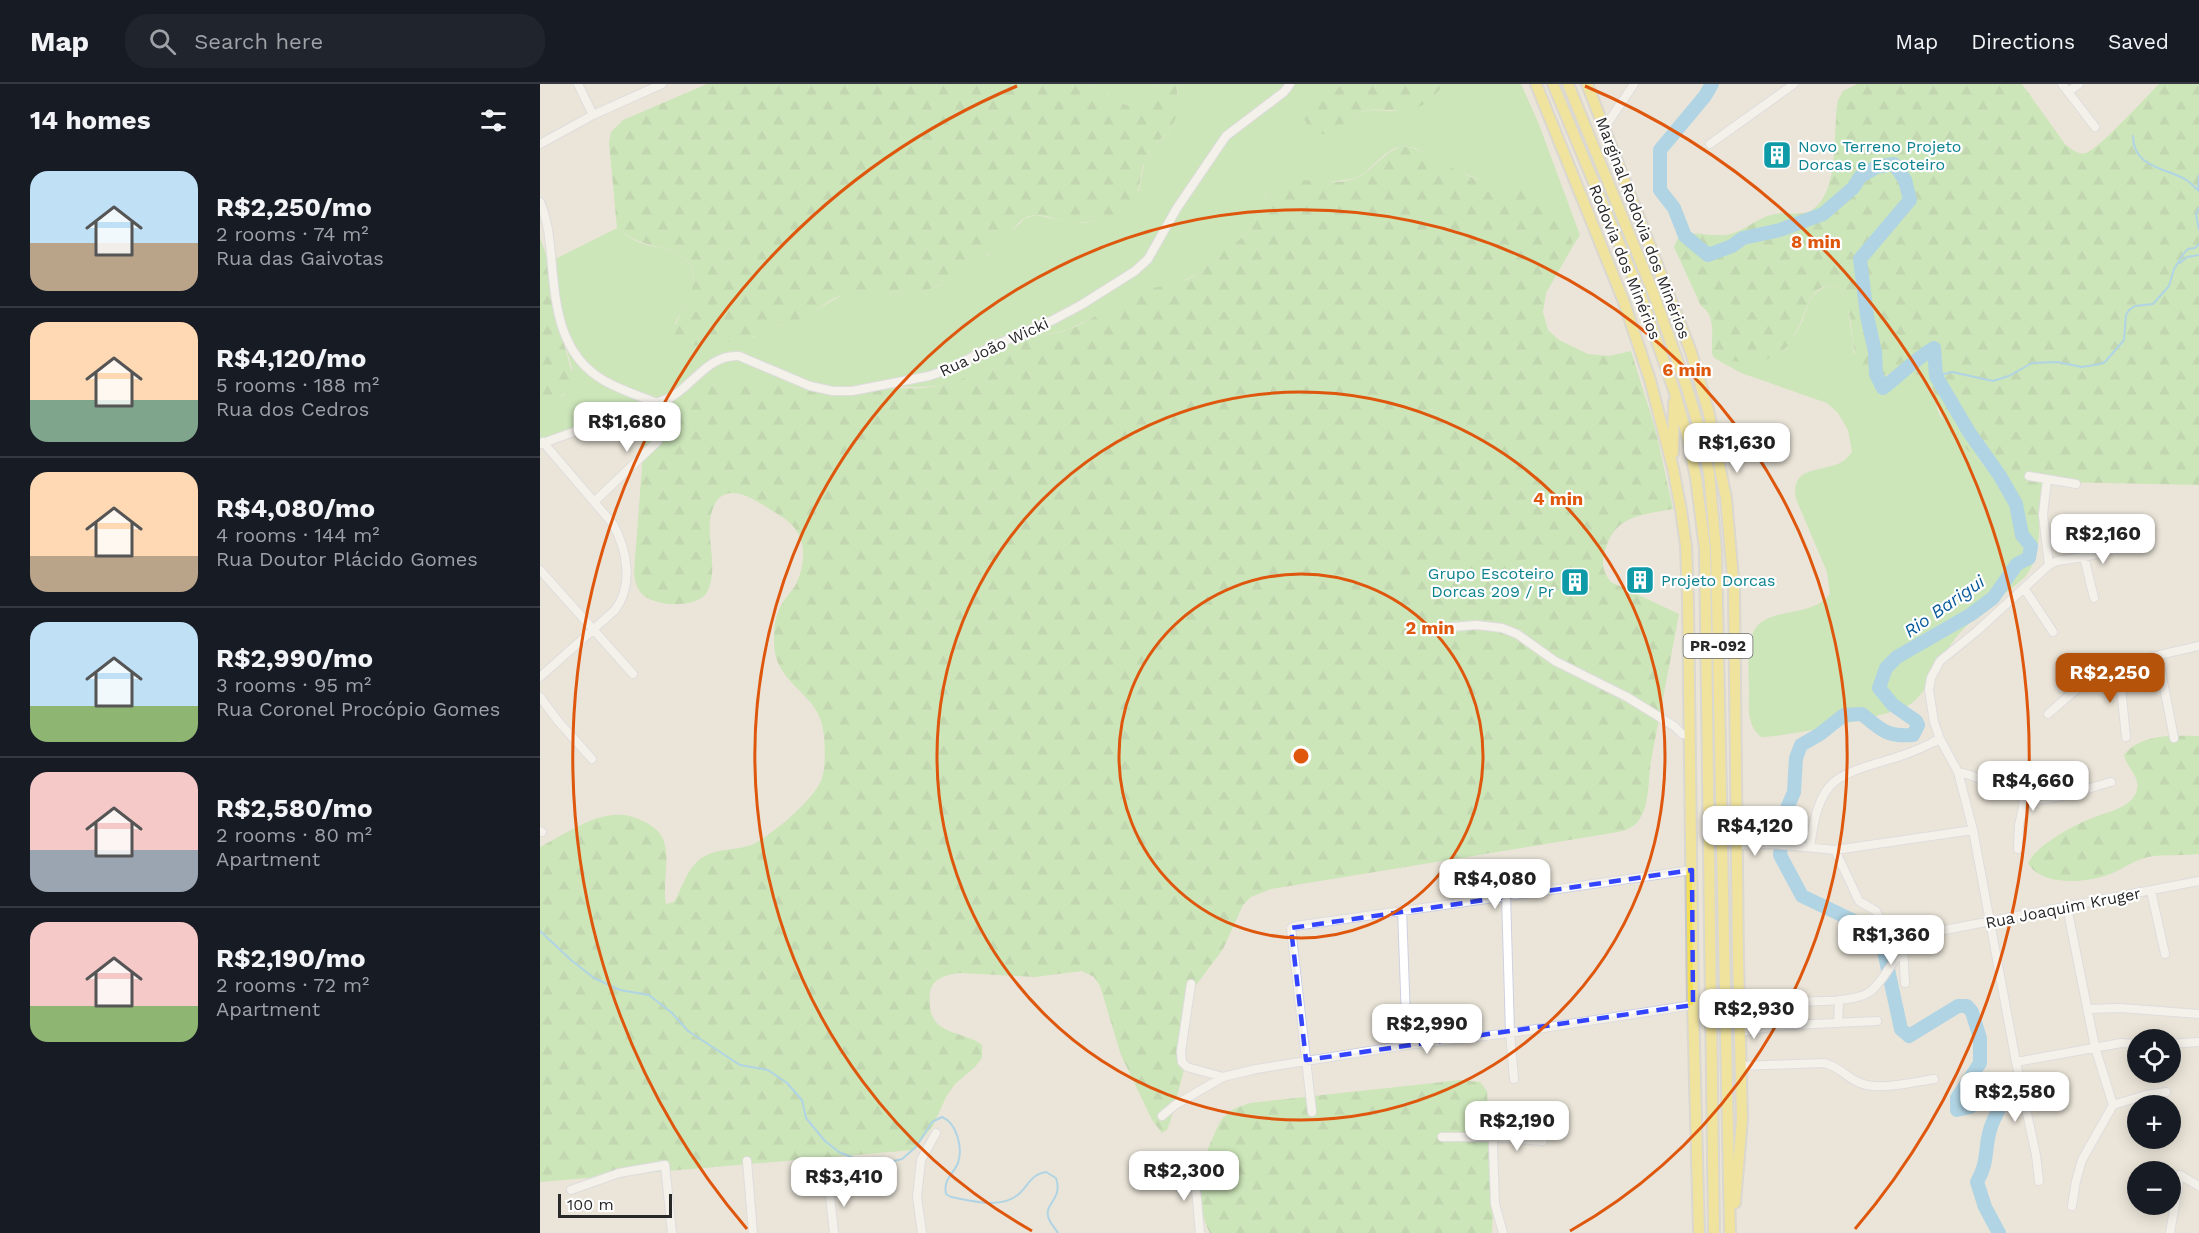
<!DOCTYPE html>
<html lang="en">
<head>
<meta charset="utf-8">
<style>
	:root { --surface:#171b24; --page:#20242c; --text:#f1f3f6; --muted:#9ea1a6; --line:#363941; --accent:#b45309 }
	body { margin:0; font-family:"Work Sans",sans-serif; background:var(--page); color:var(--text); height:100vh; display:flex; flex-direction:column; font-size:22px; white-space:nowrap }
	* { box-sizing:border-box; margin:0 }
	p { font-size:20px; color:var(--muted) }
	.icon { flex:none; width:33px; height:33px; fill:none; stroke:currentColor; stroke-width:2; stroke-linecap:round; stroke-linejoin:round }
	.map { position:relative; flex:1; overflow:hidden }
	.sheet { display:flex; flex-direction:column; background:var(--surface); width:540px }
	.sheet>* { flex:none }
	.controls { position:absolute; left:1587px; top:945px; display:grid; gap:12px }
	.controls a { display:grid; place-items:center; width:54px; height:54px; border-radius:50%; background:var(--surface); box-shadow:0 3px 15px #0003; font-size:30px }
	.scale { position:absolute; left:18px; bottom:15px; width:114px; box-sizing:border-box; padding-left:6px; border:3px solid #282828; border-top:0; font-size:16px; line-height:21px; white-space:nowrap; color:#282828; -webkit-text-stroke:4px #fff; paint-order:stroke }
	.price { position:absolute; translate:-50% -51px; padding:0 14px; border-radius:12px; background:#fff; color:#222; font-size:20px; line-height:39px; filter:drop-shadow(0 2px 3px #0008) }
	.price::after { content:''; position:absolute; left:50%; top:36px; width:18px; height:14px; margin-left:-9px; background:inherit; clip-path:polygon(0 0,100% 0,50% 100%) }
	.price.selected { background:var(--accent); color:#fff }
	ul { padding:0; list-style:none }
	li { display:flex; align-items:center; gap:18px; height:150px; padding:0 30px }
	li+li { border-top:2px solid var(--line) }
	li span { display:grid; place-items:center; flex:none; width:168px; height:120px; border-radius:18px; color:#555 }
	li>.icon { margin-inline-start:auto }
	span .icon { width:72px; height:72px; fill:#fffc; stroke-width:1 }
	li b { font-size:26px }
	h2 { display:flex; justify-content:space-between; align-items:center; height:72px; padding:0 30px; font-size:26px }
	header { display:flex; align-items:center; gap:36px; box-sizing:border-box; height:84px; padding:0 30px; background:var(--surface); border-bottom:2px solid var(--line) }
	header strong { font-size:28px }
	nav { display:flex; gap:33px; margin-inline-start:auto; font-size:21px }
	.search { width:420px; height:54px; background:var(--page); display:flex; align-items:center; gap:15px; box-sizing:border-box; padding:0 21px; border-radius:24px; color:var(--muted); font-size:22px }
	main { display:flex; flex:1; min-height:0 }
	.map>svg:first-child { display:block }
	.grass { fill:#a7e493 }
	.forest { fill:url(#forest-firs) }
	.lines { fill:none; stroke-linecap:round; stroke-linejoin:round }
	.stream { stroke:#68bff2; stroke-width:2 }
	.river { stroke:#68bff2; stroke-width:14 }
	.minor-casing { stroke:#ced0e2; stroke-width:10 }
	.major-casing { stroke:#c7c7c7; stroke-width:14 }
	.minor { stroke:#fff; stroke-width:8 }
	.major { stroke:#f4df55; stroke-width:10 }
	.marked { fill:none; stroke:#34f; stroke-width:4.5; stroke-dasharray:12 8; stroke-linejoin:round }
	.ring { fill:none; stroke:#de570d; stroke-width:3 }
	.labels { text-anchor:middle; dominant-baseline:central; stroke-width:4.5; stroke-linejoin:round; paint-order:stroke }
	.shield { fill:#fff; stroke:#686868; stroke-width:1.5 }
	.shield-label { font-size:15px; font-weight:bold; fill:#282828 }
	.culture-label { font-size:16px; fill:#0d838f; stroke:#fff; text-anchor:start }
	.street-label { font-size:16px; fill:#282828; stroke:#fff }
	.water-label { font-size:18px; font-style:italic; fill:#095a9b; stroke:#fff }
	.centre { fill:#de570d; stroke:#fff; stroke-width:3 }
	.ring-label { font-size:18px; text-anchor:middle; font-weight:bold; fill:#de570d; stroke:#fff; stroke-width:4.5; stroke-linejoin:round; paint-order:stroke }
</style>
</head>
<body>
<header>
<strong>Map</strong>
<div class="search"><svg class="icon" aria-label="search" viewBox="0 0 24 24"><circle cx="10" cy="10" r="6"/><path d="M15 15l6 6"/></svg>Search here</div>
<nav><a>Map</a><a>Directions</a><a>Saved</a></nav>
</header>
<main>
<section class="sheet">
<h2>14 homes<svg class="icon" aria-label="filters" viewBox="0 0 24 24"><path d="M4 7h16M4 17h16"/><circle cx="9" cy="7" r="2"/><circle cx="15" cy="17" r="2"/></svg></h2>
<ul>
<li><span style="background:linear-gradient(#bfe0f5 60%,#b9a48a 0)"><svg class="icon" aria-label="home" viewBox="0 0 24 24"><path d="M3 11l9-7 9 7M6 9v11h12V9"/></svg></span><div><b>R$2,250/mo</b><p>2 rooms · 74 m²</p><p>Rua das Gaivotas</p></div></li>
<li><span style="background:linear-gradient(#ffd9b3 65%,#7fa58c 0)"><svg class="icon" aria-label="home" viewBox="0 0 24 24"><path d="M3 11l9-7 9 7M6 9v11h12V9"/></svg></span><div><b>R$4,120/mo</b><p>5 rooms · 188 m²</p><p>Rua dos Cedros</p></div></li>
<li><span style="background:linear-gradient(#ffd9b3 70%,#b9a48a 0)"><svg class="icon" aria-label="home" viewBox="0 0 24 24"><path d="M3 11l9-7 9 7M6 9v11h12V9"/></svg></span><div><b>R$4,080/mo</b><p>4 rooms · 144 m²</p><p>Rua Doutor Plácido Gomes</p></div></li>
<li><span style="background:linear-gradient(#bfe0f5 70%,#8fb573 0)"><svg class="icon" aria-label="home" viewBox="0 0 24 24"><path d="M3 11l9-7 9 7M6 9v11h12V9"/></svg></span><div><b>R$2,990/mo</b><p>3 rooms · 95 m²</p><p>Rua Coronel Procópio Gomes</p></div></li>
<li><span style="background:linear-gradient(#f6c9c9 65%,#9aa5b1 0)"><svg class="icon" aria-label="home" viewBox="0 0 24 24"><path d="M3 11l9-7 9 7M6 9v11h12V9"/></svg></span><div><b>R$2,580/mo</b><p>2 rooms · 80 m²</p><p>Apartment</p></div></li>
<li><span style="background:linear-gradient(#f6c9c9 70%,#8fb573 0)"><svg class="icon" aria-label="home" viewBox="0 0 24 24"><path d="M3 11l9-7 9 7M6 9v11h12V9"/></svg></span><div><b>R$2,190/mo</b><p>2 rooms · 72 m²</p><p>Apartment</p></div></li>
</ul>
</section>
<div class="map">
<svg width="1659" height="1149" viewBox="0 0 1659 1149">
	<defs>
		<pattern id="forest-firs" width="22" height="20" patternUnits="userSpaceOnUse" patternTransform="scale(1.5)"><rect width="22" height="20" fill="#a7e493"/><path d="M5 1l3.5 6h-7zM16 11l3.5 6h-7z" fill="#90c47f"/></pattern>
	</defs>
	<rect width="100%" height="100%" fill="#ebe5d9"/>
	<path class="grass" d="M546,0H616C608,9 599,23 586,21Z
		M636,0H805L797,5L778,50C795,49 805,36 819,29C832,23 844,28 856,27C876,24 891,13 905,0H981L998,38L1040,151L1033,162L1030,148L952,100L919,88L875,64L863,62L855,64L844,71L824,89L813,95L788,98L727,111L712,143L701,155L657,190L634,201L601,207L589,212L548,236L526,246L486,255L423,296L402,302L377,303L277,301L145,305L123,323L104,357L48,350L23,349L0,360V321L24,311L32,285L13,217L9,178L77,144C84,150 92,156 101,159C124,166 157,166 153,201C151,215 140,227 135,240L167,260L213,253L233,243L256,237L304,210L320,207L361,209L383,207L398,202L448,171L485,134L496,131L529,138L544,139L556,137L585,126L599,106L605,76L612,64L630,46L638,10Z
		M1286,202L1300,203L1308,224L1314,269L1347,292L1373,290L1386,294L1391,303L1399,330L1415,354L1445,382L1499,451C1497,468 1495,481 1484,494C1462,513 1437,529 1418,551C1400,572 1393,602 1372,619C1355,632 1244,653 1221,653C1206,641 1209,623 1209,605C1209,589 1205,553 1218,541C1228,531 1248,529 1262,526C1274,522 1282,520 1290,510L1287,488L1256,415C1250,381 1281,389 1302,378C1306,376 1309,371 1312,368L1308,346L1298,329L1287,319L1201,289L1174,274C1209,282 1241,281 1259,244C1268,226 1266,212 1286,202Z"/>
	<path class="forest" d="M167,0H546L586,21C599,23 608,9 616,0H636C639,16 639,35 628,48C623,53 617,58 612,64C592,90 611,120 570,133C556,137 544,140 530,138C516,137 498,126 485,134C476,139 471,150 464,157C447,173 405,202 383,207C357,212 331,204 306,210C288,214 275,229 258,236C251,239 243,240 236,242C227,245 220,251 211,253C198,257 150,266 139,259C137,257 136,254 134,251C136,230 148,222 152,204C161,167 124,166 101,158C92,155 84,150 77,144L69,59L71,48L83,36Z
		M805,0H905C898,7 890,17 881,22C861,32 841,21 821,28C808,33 796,51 781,50C770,49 767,41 763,32C770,13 789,9 805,0Z
		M1317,0H1482L1525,60C1531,65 1538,71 1546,69C1560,64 1606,13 1619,0H1659V401L1517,398C1497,407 1500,432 1499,451C1481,428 1464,404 1445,382C1434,370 1418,360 1409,347C1398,332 1398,308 1387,296C1376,285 1352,293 1338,290C1310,285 1314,256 1310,234C1308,223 1304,213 1300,203C1296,203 1290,201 1287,202C1250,208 1278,299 1174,274L1172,269C1171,253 1177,232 1161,222L1134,163L1139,152C1155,146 1169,153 1185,151C1203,149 1215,135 1231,131C1243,127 1257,132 1268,128C1302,113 1292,45 1298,16L1303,7Z
		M863,62C888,66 907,84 931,93C954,102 997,104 1014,121C1027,132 1030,146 1033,162L1006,209L1003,228L1008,246L1019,256L1048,270L1069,272L1091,267L1116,347L1133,425C1102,431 1074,431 1065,467C1061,479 1063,488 1071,498L1139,530C1130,579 1120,628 1111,677C1108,695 1110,721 1099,736C1092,747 1078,748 1066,750L731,805L711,813L703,821L683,865L651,908L644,986L631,1035L627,1046L622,1049L612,1036L581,971L560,902L554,893L542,887L495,893L419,889C406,891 393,894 390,908C389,912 390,918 390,922C392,952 425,947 442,961V974L435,983L415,1000L406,1013L393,1042L373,1066L0,1098V763C32,747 67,718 103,737C111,741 120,747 123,755C131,775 122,799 126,820L134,818C143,803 147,783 163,773C177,764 195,767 211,761C230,753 272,717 281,697C286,684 285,666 284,652C281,607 236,604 234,560C234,550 234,538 238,529C241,518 249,511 255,502C263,487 267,466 258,449C253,439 241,432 231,426C213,414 182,394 172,427C164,452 180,484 167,508C158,525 113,523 101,509C96,503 95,496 94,488L104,357L123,323L135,309L145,305L165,303C211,302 258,300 305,301C337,302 373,308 404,301C433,295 450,275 474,261C490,251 509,252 526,246C549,239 568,222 589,211C610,201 634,204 654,192C664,185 672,176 682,169C692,160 705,154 712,142C721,128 723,109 739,101C760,90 788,102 811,96C831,90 842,68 863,62Z
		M0,154L9,178L13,217L33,294C29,311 16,316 0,321Z
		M1659,652V770C1642,772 1625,770 1608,773C1594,776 1583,785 1570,790C1548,799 1501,803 1488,779C1497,761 1532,742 1552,734C1567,728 1593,724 1597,705C1600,692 1586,683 1584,671C1602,649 1633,652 1659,652Z
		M921,996L940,998L947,1007L953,1129L952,1149H670C654,1119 659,1081 674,1051C677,1044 680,1036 686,1031C692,1024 702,1022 710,1019Z"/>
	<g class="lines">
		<path class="stream" d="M1593,52C1593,85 1629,84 1648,97C1652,100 1655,104 1659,107
			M1658,106L1659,91
			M1659,124L1656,130L1659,146
			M1640,179L1647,173L1659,171
			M1396,292L1412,288L1453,297L1469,292L1492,279L1517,278L1542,283L1560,280L1565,278L1584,256L1586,231L1589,226L1595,222L1613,220L1629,202L1634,185L1644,169L1648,165L1655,164L1659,160
			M0,847L31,876L54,894L80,906L109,911L132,929L148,947L200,981L228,986L247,999L262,1016L266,1034L285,1057L299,1068L316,1075L340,1074L350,1078L362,1075L376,1063L392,1038L402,1033C417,1039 423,1064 418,1079C413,1091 403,1095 406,1110L411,1113C432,1117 463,1126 480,1109C489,1100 492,1090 506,1088L516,1094C523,1115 505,1119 508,1132C509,1138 515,1144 518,1149"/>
		<path class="river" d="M1172,0L1165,12L1120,66V106L1134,124L1145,152L1168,171L1192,162L1203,154L1240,146L1283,130L1313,104L1320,93L1336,83L1354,80L1365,96L1370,116L1320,175L1327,232L1335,268L1336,290L1343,304C1360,291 1375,275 1394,264L1396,292L1429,348L1460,392L1476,420L1482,451L1491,462L1489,474L1477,480L1453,514L1430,531L1357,573L1346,584L1339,604L1353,621L1376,637L1378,641L1373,651C1347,653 1341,646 1322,630L1304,631L1280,650L1261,661L1256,674L1254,708L1245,729L1240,771L1262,812L1333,846L1342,858L1361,945L1369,952L1418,922H1427L1432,928L1440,954V979L1417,1014V1026L1430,1023L1450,1007L1461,1005C1465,1022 1454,1030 1450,1046C1444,1066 1449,1077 1437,1098L1445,1123L1459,1149"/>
		<g class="minor-casing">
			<path id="minor" d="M38,0L53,31
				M1522,0L1555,43
				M1528,8L1539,0
				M1065,43L1094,0
				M0,60L53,31L122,0
				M1170,60L1254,0
				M0,118C9,139 10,160 12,182C16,226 21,271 63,296C78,305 97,311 114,318
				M0,360L130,314C154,300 169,270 199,272L270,302L293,307H312L389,292L409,285L453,262L513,236L541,221L595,187L608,175L637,124L686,52L744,8L750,0
				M1489,392L1536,400
				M1507,395L1503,431L1509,481
				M55,417L117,358C126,342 123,333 114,318
				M1544,473L1554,514
				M0,486L93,590
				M1484,504L1513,548
				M890,548L912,543L936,541L962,544L977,550L1015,577L1087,613L1134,642L1142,650L1150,651
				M1618,572L1634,654
				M1579,584L1586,653
				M0,593L75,526C94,501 87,466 73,440L3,358
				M0,613L18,637L52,675
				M1508,630C1523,617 1545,596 1564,588C1594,576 1628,569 1659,562
				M1418,688C1441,692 1461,706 1484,714C1505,721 1548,704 1571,698
				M0,747L2,748
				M1196,761L1232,760L1295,766L1433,746
				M1270,763C1273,743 1276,718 1290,702C1304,685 1346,678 1366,670C1378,666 1389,660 1400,655
				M1478,765L1479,741L1485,714
				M1295,766L1319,817L1336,827L1348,850L1355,854L1372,857
				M1611,807L1625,870
				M966,811L970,949L974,995
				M1527,823L1555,963L1573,1021L1542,1076L1536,1097L1532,1122
				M862,826L867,961
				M1363,864L1365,899
				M651,900L641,968L642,978L647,983L683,993
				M1199,916C1227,916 1312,923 1331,907C1346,894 1352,876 1365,863C1372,856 1381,853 1389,849L1659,797
				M1548,925L1580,924L1659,930
				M1298,939L1299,916
				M1200,940L1234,942L1337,937
				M1200,948L1230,943
				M1630,960L1659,958
				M1476,978L1581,959L1598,960
				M1200,982L1284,979C1301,983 1305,993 1320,999C1339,1007 1374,998 1394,995
				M1573,1021L1606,1011L1626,1008
				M772,1028L751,844L755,842L1152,786
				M622,1032L635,1021L683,993L716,985L867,961L970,949L1153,921
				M952,1032L955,1120L963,1149
				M902,1053H952L1003,1057
				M207,1077L213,1149
				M654,1084L660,1149
				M1499,1097L1496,1071L1476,978L1433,746L1418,688L1400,655L1394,638L1389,606L1391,594L1400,577L1437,547L1509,481L1517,477L1544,473L1608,457
				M289,1103L294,1149
				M31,1106L79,1089L125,1081L132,1149
				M382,1149L377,1113L381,1076L396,1049
				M1630,1149L1640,1091L1659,1102"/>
		</g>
		<g class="major-casing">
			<path id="major" d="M996,0L1084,218L1110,296L1133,384L1141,426L1146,462L1148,517L1153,921L1159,1149
				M1013,0L1101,212L1134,306L1147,351L1156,394L1165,465L1174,1149
				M1028,0L1113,208L1147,304L1160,347L1169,389L1176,466L1190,1149
				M1047,0L1151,268L1168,326L1186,414L1194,506L1198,874L1202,1035L1195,1119
				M1133,369L1134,318"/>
		</g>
		<use href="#minor" class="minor"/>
		<use href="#major" class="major"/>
	</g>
	<path d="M0 0H1659V1149H0ZM1152,786L1153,921L766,976L751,844Z" fill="#ebe5d9" fill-opacity=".55" fill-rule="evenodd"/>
	<path class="marked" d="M1152,786L1153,921L766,976L751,844Z"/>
	<g class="ring">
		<circle cx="761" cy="672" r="182"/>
		<circle cx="761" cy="672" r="364"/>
		<path d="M492 1147A546 546 0 1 1 1030 1147"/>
		<path d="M207 1145A728 728 0 0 1 477 2M1045 2A728 728 0 0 1 1315 1145"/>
	</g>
	<defs>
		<g id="building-square" transform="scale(1.5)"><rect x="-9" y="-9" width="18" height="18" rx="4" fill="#0f9aa8" stroke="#fff"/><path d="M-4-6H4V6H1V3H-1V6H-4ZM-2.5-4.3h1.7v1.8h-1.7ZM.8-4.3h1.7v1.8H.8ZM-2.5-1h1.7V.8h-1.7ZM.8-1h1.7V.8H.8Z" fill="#fff"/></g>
	</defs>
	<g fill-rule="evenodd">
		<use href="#building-square" x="1237" y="71"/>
		<use href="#building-square" x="1100" y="496"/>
		<use href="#building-square" x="1035" y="498"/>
	</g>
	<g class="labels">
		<rect class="shield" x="1143.5" y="550" width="69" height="24" rx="4.5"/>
		<g class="shield-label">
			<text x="1178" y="562">PR-092</text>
		</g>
		<g class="culture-label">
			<text x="1258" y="62">Novo Terreno Projeto<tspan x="1258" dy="18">Dorcas e Escoteiro</tspan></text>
			<text x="1014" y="489" text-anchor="end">Grupo Escoteiro<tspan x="1014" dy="18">Dorcas 209 / Pr</tspan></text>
			<text x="1121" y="496">Projeto Dorcas</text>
		</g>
		<g class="street-label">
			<text transform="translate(1103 144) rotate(69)">Marginal Rodovia dos Minérios</text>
			<text transform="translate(1085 178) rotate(68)">Rodovia dos Minérios</text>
			<text transform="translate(454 263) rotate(-25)">Rua João Wicki</text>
			<text transform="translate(1523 824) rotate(-11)">Rua Joaquim Kruger</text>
		</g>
		<g class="water-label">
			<text transform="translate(1404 522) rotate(-35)">Rio Barigui</text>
		</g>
	</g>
	<circle cx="761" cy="672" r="9" class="centre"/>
	<g class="ring-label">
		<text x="1276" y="164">8 min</text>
		<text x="1147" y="292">6 min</text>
		<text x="1018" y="421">4 min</text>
		<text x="890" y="550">2 min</text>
	</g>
</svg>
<div class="controls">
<a><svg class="icon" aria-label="locate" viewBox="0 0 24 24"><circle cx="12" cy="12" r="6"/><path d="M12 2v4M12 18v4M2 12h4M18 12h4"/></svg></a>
<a>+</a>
<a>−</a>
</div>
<div class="scale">100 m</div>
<b class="price" style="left:87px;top:369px">R$1,680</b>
<b class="price" style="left:1197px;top:390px">R$1,630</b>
<b class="price" style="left:1563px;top:481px">R$2,160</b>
<b class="price selected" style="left:1570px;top:620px">R$2,250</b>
<b class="price" style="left:1493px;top:728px">R$4,660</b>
<b class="price" style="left:1215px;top:773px">R$4,120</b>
<b class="price" style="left:955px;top:826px">R$4,080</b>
<b class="price" style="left:1351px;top:882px">R$1,360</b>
<b class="price" style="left:1214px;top:956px">R$2,930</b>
<b class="price" style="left:887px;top:971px">R$2,990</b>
<b class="price" style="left:1475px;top:1039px">R$2,580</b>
<b class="price" style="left:977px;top:1068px">R$2,190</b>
<b class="price" style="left:644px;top:1118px">R$2,300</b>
<b class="price" style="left:304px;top:1124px">R$3,410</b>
</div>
</main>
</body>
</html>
